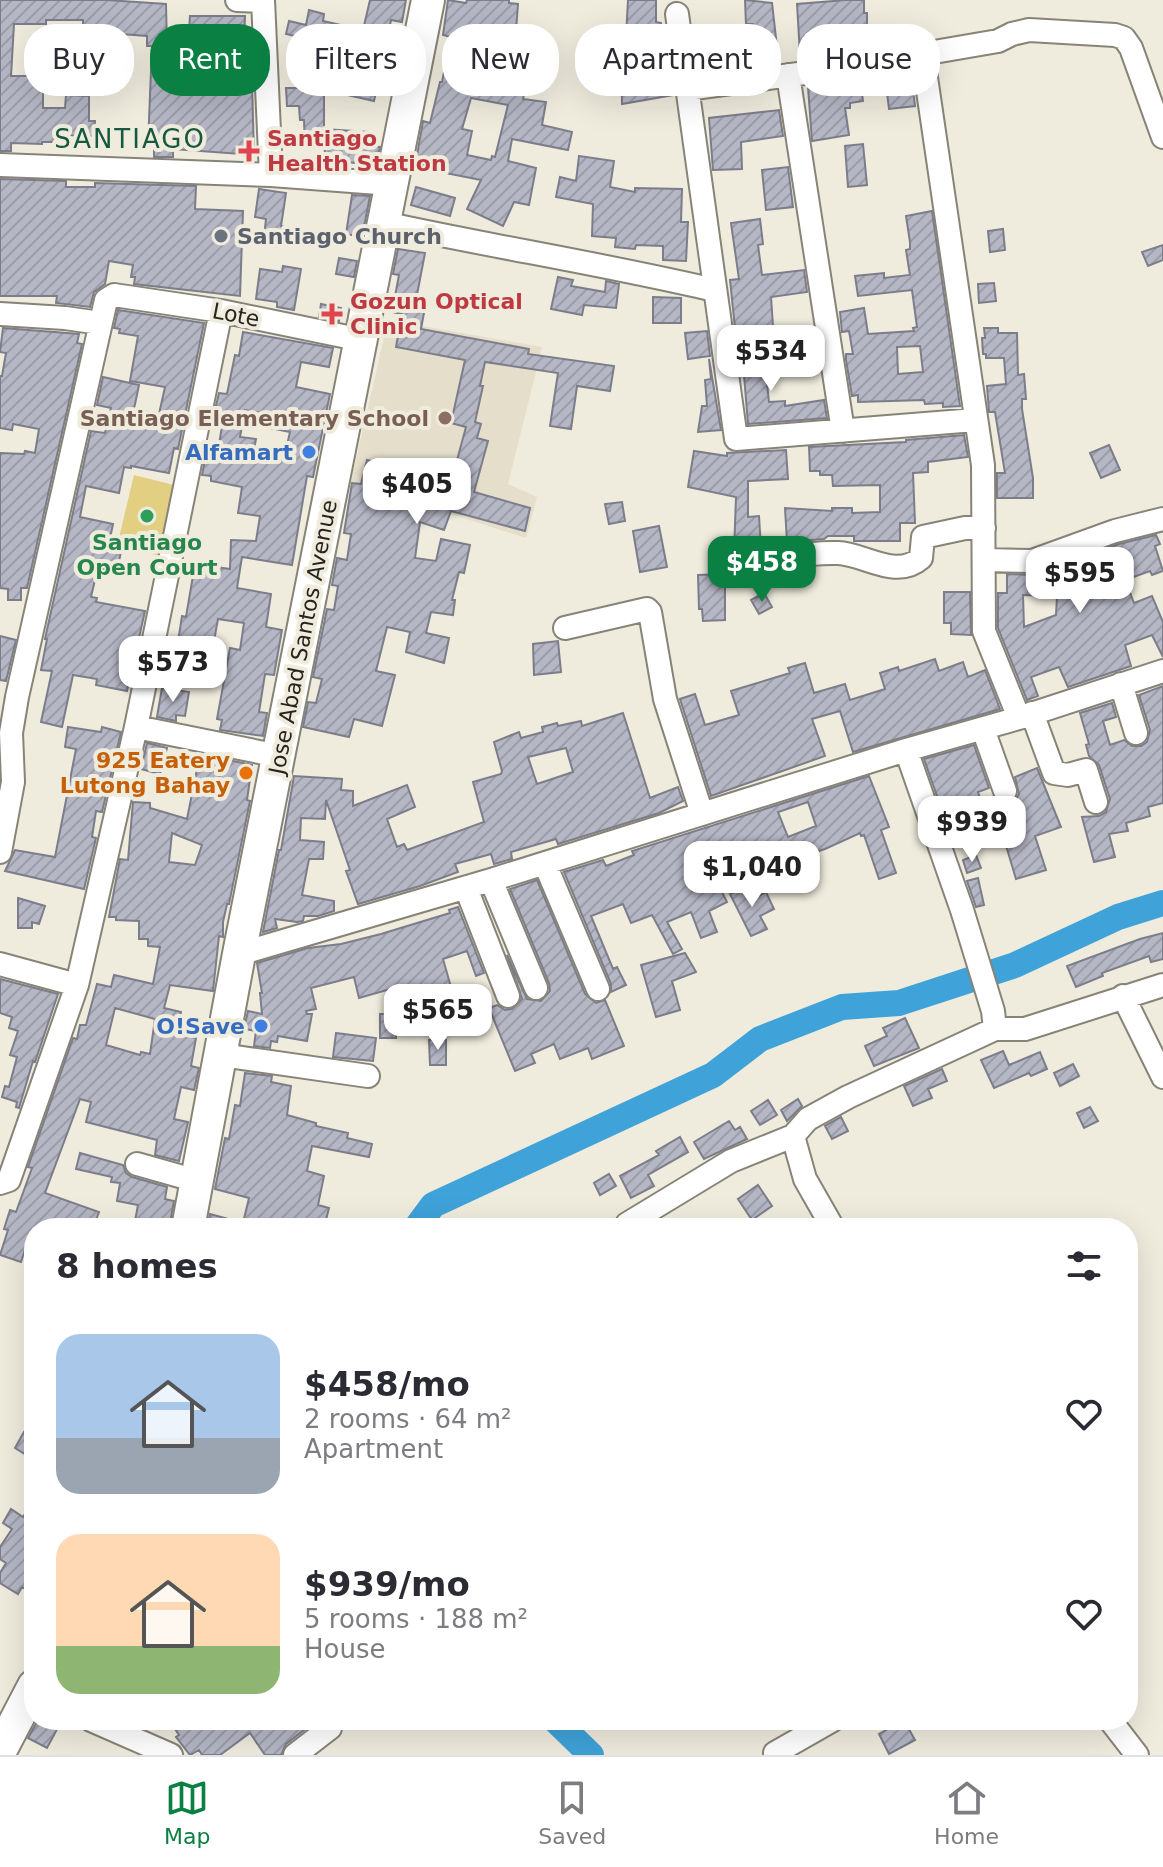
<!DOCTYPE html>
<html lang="en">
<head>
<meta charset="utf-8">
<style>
	:root { --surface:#fff; --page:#f7f7f7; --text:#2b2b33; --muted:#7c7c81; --line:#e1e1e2; --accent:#0b8043 }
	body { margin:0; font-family:"DejaVu Sans",sans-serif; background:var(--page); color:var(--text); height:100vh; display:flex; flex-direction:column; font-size:30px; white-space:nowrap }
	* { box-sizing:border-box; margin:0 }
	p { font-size:26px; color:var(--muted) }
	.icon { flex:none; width:44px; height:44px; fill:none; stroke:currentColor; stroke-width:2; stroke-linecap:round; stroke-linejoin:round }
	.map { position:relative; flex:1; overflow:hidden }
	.side { position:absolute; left:24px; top:1218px; width:1114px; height:512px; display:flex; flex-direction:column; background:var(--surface); border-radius:32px; box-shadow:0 8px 32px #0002 }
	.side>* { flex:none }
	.banner { position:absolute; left:24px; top:24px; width:1116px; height:72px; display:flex; gap:16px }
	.price { position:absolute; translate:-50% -68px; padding:0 18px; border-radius:16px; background:#fff; color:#222; font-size:26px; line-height:52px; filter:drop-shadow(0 2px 4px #0008) }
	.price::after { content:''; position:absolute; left:50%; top:48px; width:24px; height:18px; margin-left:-12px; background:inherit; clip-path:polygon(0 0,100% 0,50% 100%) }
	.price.current { background:var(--accent); color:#fff }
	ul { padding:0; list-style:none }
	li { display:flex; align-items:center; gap:24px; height:200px; padding:0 32px }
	li span { display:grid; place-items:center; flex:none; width:224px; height:160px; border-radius:24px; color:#555 }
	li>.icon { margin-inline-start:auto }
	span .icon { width:96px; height:96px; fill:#fffc; stroke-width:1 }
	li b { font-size:34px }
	h2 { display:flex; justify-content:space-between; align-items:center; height:96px; padding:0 32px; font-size:34px }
	.chip { padding:0 28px; border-radius:32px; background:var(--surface); box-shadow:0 8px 32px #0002; font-size:28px; line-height:72px }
	.chip.current { background:var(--accent); color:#fff }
	.menu { display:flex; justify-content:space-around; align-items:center; height:112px; border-top:2px solid var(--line); background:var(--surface); font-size:22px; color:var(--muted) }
	.menu a { display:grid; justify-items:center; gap:4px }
	.menu .current { color:var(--accent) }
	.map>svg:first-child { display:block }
	.built { fill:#e4deca }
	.grass { fill:#e3cf81 }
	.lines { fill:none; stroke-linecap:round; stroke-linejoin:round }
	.river { stroke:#3fa2d8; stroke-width:26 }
	.building { fill:url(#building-hatch); stroke:#7c7d8a; stroke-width:2; fill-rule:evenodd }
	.minor-casing { stroke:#878477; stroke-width:26 }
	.highway-casing { stroke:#878477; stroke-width:36 }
	.minor { stroke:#fff; stroke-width:22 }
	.highway { stroke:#fff; stroke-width:32 }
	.health-dot { fill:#e0444e; stroke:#efebdd; stroke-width:3 }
	.worship-dot { fill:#6b7280; stroke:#efebdd; stroke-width:3 }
	.education-dot { fill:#8d6e63; stroke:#efebdd; stroke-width:3 }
	.shop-dot { fill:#3f7fe0; stroke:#efebdd; stroke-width:3 }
	.leisure-dot { fill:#2e9e5b; stroke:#efebdd; stroke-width:3 }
	.food-dot { fill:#e8710a; stroke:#efebdd; stroke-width:3 }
	.labels { text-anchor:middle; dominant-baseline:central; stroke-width:8; stroke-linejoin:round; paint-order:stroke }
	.health-label { font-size:22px; font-weight:bold; fill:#be3a42; stroke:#efebdd; text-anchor:start }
	.worship-label { font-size:22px; font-weight:bold; fill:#5b616d; stroke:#efebdd; text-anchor:start }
	.street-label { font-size:22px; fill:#26241f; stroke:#efebdd }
	.education-label { font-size:22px; font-weight:bold; fill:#785e54; stroke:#efebdd; text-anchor:end }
	.shop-label { font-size:22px; font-weight:bold; fill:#366cbe; stroke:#efebdd; text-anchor:end }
	.leisure-label { font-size:22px; font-weight:bold; fill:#27864d; stroke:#efebdd }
	.food-label { font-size:22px; font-weight:bold; fill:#c56008; stroke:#efebdd; text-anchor:end }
	.quarter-label { font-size:26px; letter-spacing:2px; fill:#15593f; stroke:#efebdd }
</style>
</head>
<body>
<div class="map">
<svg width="1163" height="1755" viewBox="0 0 1163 1755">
	<defs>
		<pattern id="building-hatch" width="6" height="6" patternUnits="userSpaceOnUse" patternTransform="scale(2)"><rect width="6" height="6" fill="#b6b7c5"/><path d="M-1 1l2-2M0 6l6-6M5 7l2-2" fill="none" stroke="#9c9da9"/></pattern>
	</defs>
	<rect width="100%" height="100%" fill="#efebdd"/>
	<path class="built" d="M388,320L542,347L508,484L537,497L526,538L351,482Z"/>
	<path class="grass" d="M134,475L178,486L160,556L117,546Z"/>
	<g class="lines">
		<path class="river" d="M416,1228L433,1205L713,1075L760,1039L842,1007L899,1003L1015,965L1118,917L1163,903
			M555,1720L591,1755"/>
	</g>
	<path class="building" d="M0,0H107L166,4L167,47H188L190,16H245L244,47H251L254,155L173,149V157H154V145H148L152,46H147V36L108,33V27L83,26V20H46V24H14L11,76H43V108H65L66,95L89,96V121H95L94,136L62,135V142H42V144L11,143V151H0Z
		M370,0H406L402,22L391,20L378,82L294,64L300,37L286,34L289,21L306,25L309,10L324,14L323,21L363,30Z
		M448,0L466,3L467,0H509V3L518,4L516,31L492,29L480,86L524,95L523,99L546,102L542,125L572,132L568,150L512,139L508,161L536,168L529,205L514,202L503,226L467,209L481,180L415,167L423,121L430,123L440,82H442L451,37L443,35ZM471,98L508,105L495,157L492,156L491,160L467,155L472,131L462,129Z
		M628,0H656V22L661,23L660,54L668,53L674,95L622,104L621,56H625Z
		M745,0L772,3L777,47L754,48L753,24H746Z
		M846,0H864V13H867V40H841V37L811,40L812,53L800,54L797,4Z
		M911,73L915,106L889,109L885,76Z
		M835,83V86L848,85V88L861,86L863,101L850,103V108H845L849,135L812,141L808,87Z
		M334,87H377L374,101L334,92Z
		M286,88H324V129L368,132L367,146L380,147L376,165L324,160L325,148H305L304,120H300L299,106H287Z
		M779,110L783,136L741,142L742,169L713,170L709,118Z
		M863,144L867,185L848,187L845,146Z
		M579,156L614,161L610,187L635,192V188L682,189L681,222H688L686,261L663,260V246L636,245L635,249L615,247L616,238L592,236L593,204L556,197L560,177L576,181Z
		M788,167L793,207L766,210L762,170Z
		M0,179L66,181V187H95V183L196,186L195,209L243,211L240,296L134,284L135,277H131L133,265L109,261L105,284L94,292L90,307L56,303L57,296H0Z
		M416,187L455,198L450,216L411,205Z
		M259,189L286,193L281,226L298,228L296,240L280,238L279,247L263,245L266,219L255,217Z
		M352,195L370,196L362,237L346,234Z
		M932,211L960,406L943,407V403L925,404L924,400L858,402V395L852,396L846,360V354H853L849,331L842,332L840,312L864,308L868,334L914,331L913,328L917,327L912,290L858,296L855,276L884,273V278L910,275L906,250L910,249V242L906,216ZM920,346L923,372L898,374L897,347Z
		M760,219L763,244L758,245L762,275L804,270L807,292L771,297L773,326L735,328L730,280L739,279L731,223Z
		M1003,229L1005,250L990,252L988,231Z
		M1163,245V260L1148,266L1142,252Z
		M398,249L425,253L416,300L426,302L421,329L529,349L528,354L614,366L610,391L577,386L571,429L550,426L558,373L485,362L480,386H483L475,422L481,424L477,438L488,441L474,492L530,508L525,531L451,511L444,530L420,522L415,558L436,561L441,539L470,545L464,573L459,572L452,600H455L453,615L431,612L426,633L449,638L444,663L406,652L410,632L387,627L376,671L395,675L382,726L354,719L349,737L303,727L308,702L316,703L322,679L313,677L327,609L334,610L338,586L332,585L337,558L347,560L351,534L344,533L352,483L361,484L367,460L406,469L405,474L450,486L466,427L451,423L465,360L396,347L402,314L392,312L399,275L393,274Z
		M339,258L357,261L354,277L336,274Z
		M283,266L301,269L294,310L277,307V302L256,299L260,269L282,272Z
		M558,277L573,280L571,286L605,292L606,281L619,284L616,308L584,305L582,315L551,309Z
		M994,283L996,301L979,303L978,284Z
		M653,297L681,298V323H653Z
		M321,304L341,308L339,321L319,317Z
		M118,310L204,323L178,449L174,448L169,473L131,466V468L124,467L119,493L86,486L80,517L113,524L108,548L121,551L117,572L100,568L97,571L91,597L97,598L96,602L145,611L127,691L96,685L97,679L73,675L62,727L41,722L52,671L41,670L47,639H45L91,431L105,433L111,408L97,405L103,377L139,385L134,409L159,414L165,387L130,381L138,336L119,333L120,329L114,328Z
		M3,328L79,334L77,343L82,344L27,588H21V600H8V589L0,588V453L24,454L25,451L35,453L39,429L13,424L12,430L0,428V376H2L6,353L0,352Z
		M984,328H998V333H1017L1018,375L1024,374L1026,399H1022V409L1033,478V498H997V473H1005L995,412H989L987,386L1006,384L1004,358H986V354H983L982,338H985Z
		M707,331L710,356L688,359L685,333Z
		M243,332L333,348L329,367L301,362L296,387L330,394L313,477L307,476L292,565L242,557L237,588L271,594L266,627L282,630L274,675L265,674L259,712L267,713L263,736L220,730L222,720L217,719L230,648L240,650L244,623L218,619L212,652H207L205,666L175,661L182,616L186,617L195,564L230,569L231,540L256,541L260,516L238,513L242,487L211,481V476L202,475L206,455L217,457L223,420L213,418L219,393L227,394L235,355L239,356ZM245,410L267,414L265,427L290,432L285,454L254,449L256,439L240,437Z
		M762,346L763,359L778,358L780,372L766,374L769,402L785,401V406L824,400L827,418L748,424L744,375H741L739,358L743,357L741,350Z
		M709,359L721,430L698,432L702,406H707L705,380L711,379Z
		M964,435L968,457L928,462V472L913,473L915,523H900V541H854V536H828L824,539L787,542L785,508L832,511V508H852V513L880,512V485L833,486L832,475H820V471H810L809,447L906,442V440Z
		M1109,445L1120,470L1101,478L1090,453Z
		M786,450L788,479L748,481V517L759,516L761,548L757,552H734L736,497L688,487L694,451L727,456V453Z
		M622,502L625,521L609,524L605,504Z
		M659,526L667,567L640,572L633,531Z
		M1156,535L1160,544L1155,546L1163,571L1152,575L1150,571L1125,580L1134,603L1152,596L1163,622V657L1152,635L1125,645L1131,666L1068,687L1059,667L1031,677L1038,696L1027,700L998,628V593H1007V574L1032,575L1056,567H1070L1068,563L1119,544ZM1023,595L1057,596L1056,615L1024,627Z
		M725,574V620L703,621L702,609H699L698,575Z
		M944,592H970L971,635L951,634V623H944Z
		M764,593L772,607L759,614L751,600Z
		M0,636L16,640L6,681L0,680Z
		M558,641L561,672L534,675L533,644Z
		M935,659L939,671L963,662L968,677L985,670L1000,709L853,752L840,711L812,719L825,756L711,796L680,699L695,694L705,725L739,715L731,691L790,673L788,668L805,663L814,693L845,684L850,700L885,689L880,673L898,667L899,671Z
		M1163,686V803L1148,807L1150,816L1126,823L1128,831L1109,834L1115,857L1094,862L1082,817L1099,816L1106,812L1110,799L1099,765L1089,756L1086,745L1089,744L1080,713L1112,703L1116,717L1103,721L1110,745L1124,740L1132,746H1141L1147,742L1150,730L1139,695Z
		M162,688L189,692L185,716L176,715V721L157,717Z
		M623,713L650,798L678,787L683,801L659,813L558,844L556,839L511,852L512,859L494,864L491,854L455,864L458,872L420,886L358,904L346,871L350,870L326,800L325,819L301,818L300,840L324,842L323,859H309L302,895L334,901V911L318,916H304L303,921L297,922L275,919L277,928L263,932L279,850H281L294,776L342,779L341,790L353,791V806L407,785L415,807L387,819L397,847L404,844L407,850L484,822L473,782L501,774L502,771L494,742L519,732L521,738L543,732L542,727L557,723L558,726L581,721L582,726ZM566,748L573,772L537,784L528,757Z
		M68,727L101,732L102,727L121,732L102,812L96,811L92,837L96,838L84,889L5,871L15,850L55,857L76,749L65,747Z
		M147,743L167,748L160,774L141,769Z
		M974,745L989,788L978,792L987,819L950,833L924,759Z
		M200,754L252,765L247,800L250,801L229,904H227L223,922V937L219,936L213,991L170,985L164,1008L181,1012L176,1034L196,1038L191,1066L199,1068L194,1090L181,1087L174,1119L188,1122L179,1161L155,1155L157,1140L86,1122L91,1102L80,1099L45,1193L99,1212L93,1228H34V1239L29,1237L21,1262L0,1255L8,1230L4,1229L10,1210L16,1212L32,1168L28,1167L73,1038L77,1039L80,1025H86L97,984L111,987L114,975L153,984L160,947L148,946V939H139V921L116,920V917H109L120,859L128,860L133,802L150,803V808L187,819ZM172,833L202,845L195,865L169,862ZM115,1008L155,1019L150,1054L141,1052L140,1055L106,1045Z
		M1037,768L1061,827L1035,836L1046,870L1016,879L1001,829L1014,825L1007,805L1015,801L1019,794L1015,777Z
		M869,776L889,827L881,830L896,873L879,879L864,835L861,836L860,833L825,849L753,873L747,855L708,868L718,892L721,890L727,902L709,911L717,932L701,938L691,912L667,922L682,949L673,954L652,915L631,923L623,904L591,916L613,969L617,967L626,985L611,992V984L564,872L603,860L606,866L634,855L632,851ZM808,802L816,826L788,837L778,812Z
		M976,855L981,868L967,873L963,860Z
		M978,878L984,905L976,907L967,881Z
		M537,880L585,994L596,1003L605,1000L624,1046L592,1059L588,1048L560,1059L554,1044L531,1054L535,1063L515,1071L489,1008L497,1005L505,1010L512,1009L522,999L507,955L527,999L541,1001L550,991L549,983L510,889Z
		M746,887L752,899L766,892L774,909L760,916L767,929L751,936L730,894Z
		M18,898L45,906L39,924L32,922V928H18Z
		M458,907L484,973L476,976L467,951L443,959L451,987L398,1001L394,988L359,998L354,977L311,988L316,1009L306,1011L307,1014H312L307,1041L278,1036L277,1042L271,1041L270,1048L254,1046L256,1031L244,1029L248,1011L262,1014L260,993H262L257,963L308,948L341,944L381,934L450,913L449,910Z
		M1163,933V959L1151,962L1149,956L1102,973L1103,976L1076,987L1067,966L1140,939Z
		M685,953L696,972L672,981L680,1010L656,1017L641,965Z
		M0,979L58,994L35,1062L33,1061L19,1108L16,1107L17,1102L2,1097L5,1086L9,1087L17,1057L10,1055L18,1031L9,1028L12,1017L0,1013Z
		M380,1014H396V1038H380Z
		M905,1018L919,1048L874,1066L865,1046L887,1036L883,1028Z
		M336,1033L376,1038L373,1061L333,1057Z
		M429,1040H446V1065H430Z
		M1003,1051L1009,1065L1040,1052L1047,1069L1031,1076L1029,1073L994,1088L981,1060Z
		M1073,1064L1079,1076L1060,1086L1054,1073Z
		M942,1069L947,1081L928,1089L932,1098L913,1106L904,1086Z
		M245,1073L272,1076L271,1082L291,1086L287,1115L316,1123V1126L348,1133L347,1138L372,1144L369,1157L312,1146L307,1171L324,1176L318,1205L329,1208L324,1228H207L210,1214L243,1223L249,1198L215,1189L225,1138L229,1139L235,1105L240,1106Z
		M798,1099L802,1106L787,1121L781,1110Z
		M768,1100L777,1115L760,1125L751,1111Z
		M1090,1107L1098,1121L1084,1128L1077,1113Z
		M841,1117L848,1131L832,1139L825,1126Z
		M729,1121L735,1130L740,1127L747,1139L704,1159L694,1142Z
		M680,1137L688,1152L648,1175L654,1186L631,1198L620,1176L659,1155L656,1151Z
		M80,1153L123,1165L126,1173L132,1177L167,1187L165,1199L174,1201L169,1228L135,1221L138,1205L117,1201L120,1183L111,1182L112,1177L76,1169Z
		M609,1174L616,1186L600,1195L594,1183Z
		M758,1185L772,1206L752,1220L738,1199Z
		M24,1432L34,1438V1460L15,1448Z
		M34,1500V1594L22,1587L18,1594L0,1583V1573L6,1563L0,1559V1547L12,1529L3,1523L11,1509L23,1517Z
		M38,1720H62L47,1748L28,1738Z
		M169,1720H317L286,1744L281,1755H265L250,1733L220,1755H202L199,1750L190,1755L176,1737L179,1735Z
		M904,1720L915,1740L889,1754L879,1734Z"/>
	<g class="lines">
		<g class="minor-casing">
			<path id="minor" d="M237,0L263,1
				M263,0L271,175
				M677,14L736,439L975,420
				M923,57L983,465L984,631L1019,718
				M788,75L843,431
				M687,89L923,57L934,52L998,41L1012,34L1029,30L1115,35L1124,38L1131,48L1163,137
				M0,165L271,175L392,184
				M384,223C493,247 604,264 714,290
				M0,314L65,318L100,323
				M769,559C792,556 815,552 838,553C865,554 896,580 921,558L923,537L965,528H984
				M984,560L1032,561L1115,531L1163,519
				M565,628L647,609L650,612L665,699L702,814
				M1121,684L1136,733
				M1032,713L1054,773L1068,775L1086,770L1096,802
				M136,727L279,756
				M983,729L1005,791
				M906,750L962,910L993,1011L995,1029
				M0,852L13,782L11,733L17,697L106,300L114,295L221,311L362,340
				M545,864L598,989
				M491,880L536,988
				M466,888L508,996
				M239,954L491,880L906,750L1019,718L1163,671
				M0,964L77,985
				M1123,996L1163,1077
				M221,1055L368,1076
				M793,1136L805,1179L833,1228
				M137,1164L197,1181
				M0,1183L9,1180L77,985L136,727L221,311
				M627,1224L731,1161L793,1136L808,1119L848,1097L995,1029H1025L1163,985
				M91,1720L171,1755
				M1110,1720L1137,1755
				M775,1753L833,1720
				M295,1755L330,1728"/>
		</g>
		<g class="highway-casing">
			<path id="highway" d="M188,1228L239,954L428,0
				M0,1751L34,1686"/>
		</g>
		<use href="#minor" class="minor"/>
		<use href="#highway" class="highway"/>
	</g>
	<g class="health-dot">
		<path d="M245 139h8v8h8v8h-8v8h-8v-8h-8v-8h8z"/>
		<path d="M328 302h8v8h8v8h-8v8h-8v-8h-8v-8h8z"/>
	</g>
	<circle class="worship-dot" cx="221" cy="236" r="8"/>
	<circle class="education-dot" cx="445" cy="418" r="8"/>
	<g class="shop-dot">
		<circle cx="309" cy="452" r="8"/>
		<circle cx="261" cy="1026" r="8"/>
	</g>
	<circle class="leisure-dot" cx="147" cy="516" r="8"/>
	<circle class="food-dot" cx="246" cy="773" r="8"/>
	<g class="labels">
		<g class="health-label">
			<text x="267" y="138">Santiago<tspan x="267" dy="25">Health Station</tspan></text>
			<text x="350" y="301">Gozun Optical<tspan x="350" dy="25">Clinic</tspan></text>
		</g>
		<g class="worship-label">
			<text x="237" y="236">Santiago Church</text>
		</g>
		<g class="street-label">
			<text transform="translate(236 315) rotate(11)">Lote</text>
			<text transform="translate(303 637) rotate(-79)">Jose Abad Santos Avenue</text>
		</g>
		<g class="education-label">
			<text x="429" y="418">Santiago Elementary School</text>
		</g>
		<g class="shop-label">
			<text x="293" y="452">Alfamart</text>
			<text x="245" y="1026">O!Save</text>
		</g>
		<g class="leisure-label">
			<text x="147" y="542">Santiago<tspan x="147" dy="25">Open Court</tspan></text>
		</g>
		<g class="food-label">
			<text x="230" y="760">925 Eatery<tspan x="230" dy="25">Lutong Bahay</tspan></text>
		</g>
		<g class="quarter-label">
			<text x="130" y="139">SANTIAGO</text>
		</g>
	</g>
</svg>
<b class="price" style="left:771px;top:393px">$534</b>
<b class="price" style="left:417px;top:526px">$405</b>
<b class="price current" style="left:762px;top:604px">$458</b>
<b class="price" style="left:1080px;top:615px">$595</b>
<b class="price" style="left:173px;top:704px">$573</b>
<b class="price" style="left:972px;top:864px">$939</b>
<b class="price" style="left:752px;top:909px">$1,040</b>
<b class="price" style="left:438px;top:1052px">$565</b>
<div class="banner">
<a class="chip">Buy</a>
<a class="chip current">Rent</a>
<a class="chip">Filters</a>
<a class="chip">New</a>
<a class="chip">Apartment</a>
<a class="chip">House</a>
</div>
<section class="side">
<h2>8 homes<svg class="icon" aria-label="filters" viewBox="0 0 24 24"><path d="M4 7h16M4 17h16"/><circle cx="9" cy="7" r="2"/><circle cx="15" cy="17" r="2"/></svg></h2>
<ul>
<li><span style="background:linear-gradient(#a9c7e8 65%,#9aa5b1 0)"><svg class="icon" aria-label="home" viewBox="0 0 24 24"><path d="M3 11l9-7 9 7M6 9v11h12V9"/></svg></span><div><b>$458/mo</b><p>2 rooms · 64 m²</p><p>Apartment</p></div><svg class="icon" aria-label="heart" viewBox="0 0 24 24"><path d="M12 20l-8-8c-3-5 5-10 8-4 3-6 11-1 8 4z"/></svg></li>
<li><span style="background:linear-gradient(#ffd9b3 70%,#8fb573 0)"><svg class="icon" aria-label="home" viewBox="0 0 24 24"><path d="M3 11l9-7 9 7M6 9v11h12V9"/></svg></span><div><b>$939/mo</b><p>5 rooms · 188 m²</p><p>House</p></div><svg class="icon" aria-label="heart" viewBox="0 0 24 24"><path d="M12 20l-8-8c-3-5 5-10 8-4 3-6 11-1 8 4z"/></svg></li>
</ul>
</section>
</div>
<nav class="menu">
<a class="current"><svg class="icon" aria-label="map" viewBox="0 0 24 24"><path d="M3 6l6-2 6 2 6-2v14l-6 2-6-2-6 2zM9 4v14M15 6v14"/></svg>Map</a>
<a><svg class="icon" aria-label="saved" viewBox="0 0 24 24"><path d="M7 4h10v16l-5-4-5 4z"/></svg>Saved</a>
<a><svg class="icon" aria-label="home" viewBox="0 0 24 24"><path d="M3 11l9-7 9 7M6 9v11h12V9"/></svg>Home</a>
</nav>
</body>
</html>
